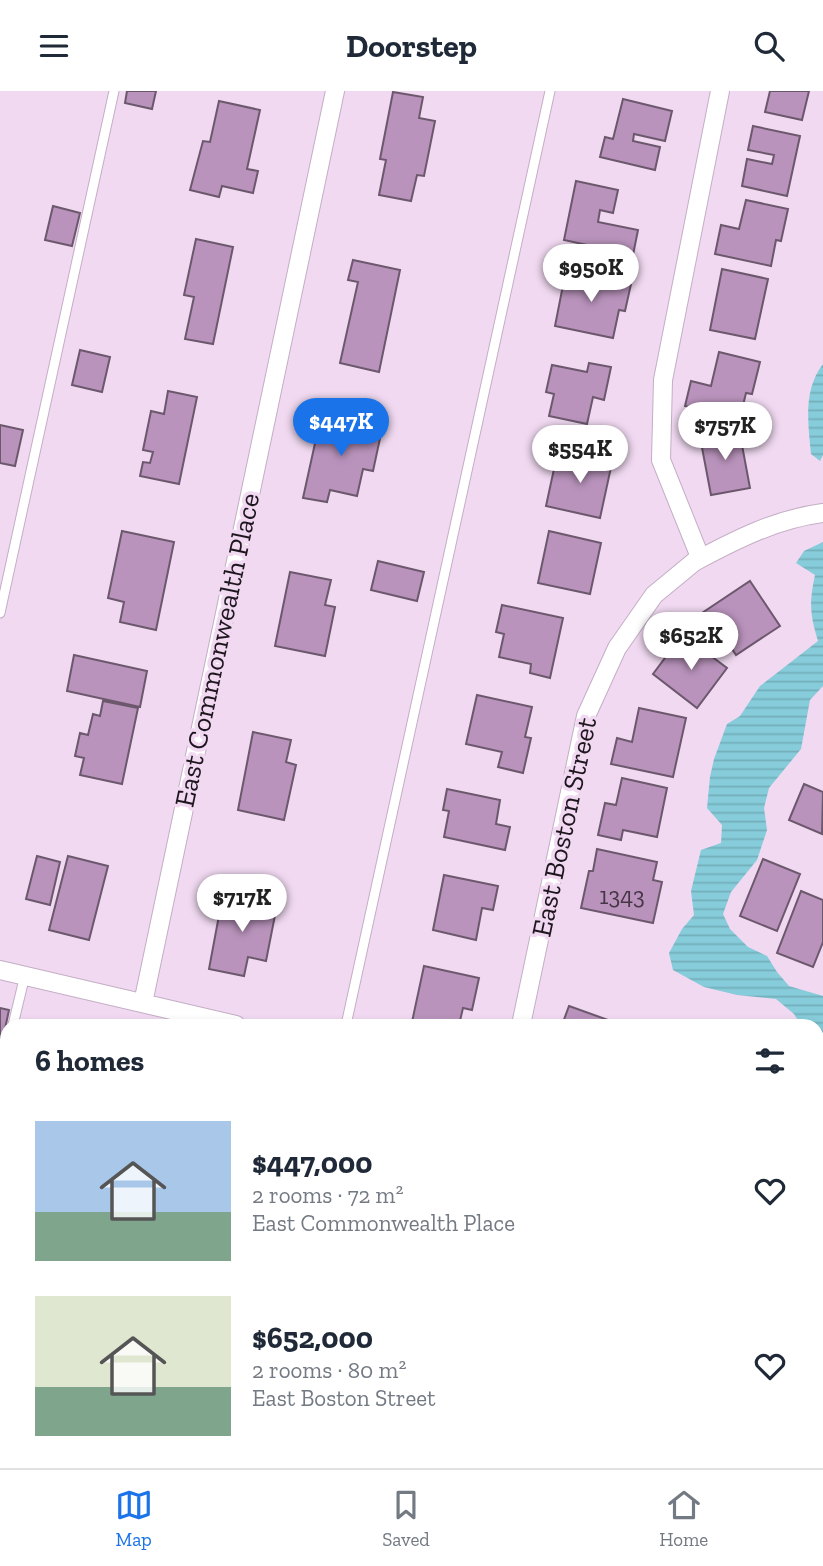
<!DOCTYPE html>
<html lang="en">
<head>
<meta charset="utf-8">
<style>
	:root { --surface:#fff; --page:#f2f2f3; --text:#1f2937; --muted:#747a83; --line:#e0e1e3; --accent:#1a73e8 }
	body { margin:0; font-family:"Zilla Slab",serif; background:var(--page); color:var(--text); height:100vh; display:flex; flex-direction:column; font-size:26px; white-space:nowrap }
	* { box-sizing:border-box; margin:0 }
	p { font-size:23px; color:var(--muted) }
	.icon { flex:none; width:38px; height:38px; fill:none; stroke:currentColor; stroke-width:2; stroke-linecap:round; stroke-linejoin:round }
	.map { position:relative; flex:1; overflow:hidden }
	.panel { position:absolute; left:0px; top:928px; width:824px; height:450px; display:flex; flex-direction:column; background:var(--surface); border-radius:21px 21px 0 0; box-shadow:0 4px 10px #0003 }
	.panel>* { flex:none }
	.price { position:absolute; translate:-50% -60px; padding:0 16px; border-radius:24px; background:#fff; color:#222; font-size:23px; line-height:46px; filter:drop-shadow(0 2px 4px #0008) }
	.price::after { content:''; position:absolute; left:50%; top:42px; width:21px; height:16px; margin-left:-10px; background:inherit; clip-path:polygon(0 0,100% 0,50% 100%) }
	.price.on { background:var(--accent); color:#fff }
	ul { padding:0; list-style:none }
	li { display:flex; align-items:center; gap:21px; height:175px; padding:0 35px }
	li span { display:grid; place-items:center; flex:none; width:196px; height:140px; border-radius:0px; color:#555 }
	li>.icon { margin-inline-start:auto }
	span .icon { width:84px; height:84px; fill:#fffc; stroke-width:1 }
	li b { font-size:30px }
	h2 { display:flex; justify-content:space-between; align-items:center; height:84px; padding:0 35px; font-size:30px }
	header { display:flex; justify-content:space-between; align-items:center; height:91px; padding:0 35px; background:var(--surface); font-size:32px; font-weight:700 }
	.tabs { display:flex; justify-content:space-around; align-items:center; height:98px; border-top:2px solid var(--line); background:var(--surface); font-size:19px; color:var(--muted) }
	.tabs a { display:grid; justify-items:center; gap:4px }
	.tabs .on { color:var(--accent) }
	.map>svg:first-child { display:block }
	.water { fill:url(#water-rules) }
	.building { fill:#b993bc; stroke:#6c586d; stroke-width:2 }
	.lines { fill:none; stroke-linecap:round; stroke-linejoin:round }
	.service-casing { stroke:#c4aec5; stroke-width:11 }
	.minor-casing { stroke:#c4aec5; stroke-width:20 }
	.service { stroke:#fff; stroke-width:9 }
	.minor { stroke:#fff; stroke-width:18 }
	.labels { text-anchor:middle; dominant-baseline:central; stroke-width:7; stroke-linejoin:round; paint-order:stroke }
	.number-label { font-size:24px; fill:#453546 }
	.street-label { font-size:28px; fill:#1e161e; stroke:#f0d9f1 }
</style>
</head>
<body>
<header><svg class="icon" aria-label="menu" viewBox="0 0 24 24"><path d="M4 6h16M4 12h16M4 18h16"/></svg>Doorstep<svg class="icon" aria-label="search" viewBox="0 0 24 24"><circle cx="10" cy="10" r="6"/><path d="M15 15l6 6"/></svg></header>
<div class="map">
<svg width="823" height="1377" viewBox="0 0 823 1377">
	<defs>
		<pattern id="water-rules" width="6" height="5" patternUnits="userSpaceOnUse" patternTransform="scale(1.75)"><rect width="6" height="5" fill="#87ccda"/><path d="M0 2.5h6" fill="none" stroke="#74aebb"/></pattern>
	</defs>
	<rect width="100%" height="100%" fill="#f0d9f1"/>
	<path class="water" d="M823,273V364L820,370L811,363C808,332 803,299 823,273Z
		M823,451V595L810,609L801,658L769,697L764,717L767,739L757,769L731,801L723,823L730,838L748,856L767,865L777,881L789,895L823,905V972L817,961V934H801L794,923L776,908L737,904L704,896L673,879L669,862L682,838L694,824L691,800L701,759L721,752L722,734L707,717L710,686L714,668L727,633L740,625L760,595L818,550C810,524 809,512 815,484L796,472L804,460Z
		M823,1180V1280L817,1281V1184Z"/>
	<path class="building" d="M127,0H156L152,18L125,12Z
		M770,0H809L802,29L765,21Z
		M393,1L423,6L419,27L435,30L424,85L417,84L411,110L379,104L386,69L380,68Z
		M623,8L672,20L665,50L634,43L633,50L660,56L655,79L600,66L605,46L613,48Z
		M219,10L260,19L247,78L258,80L253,102L222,95L219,106L190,99L203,50L210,51Z
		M753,35L800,45L787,105L742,95L747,68L772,73L774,64L748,59Z
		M576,90L618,99L613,122L600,119L598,131L638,139L633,164L564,149Z
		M746,109L788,118L781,150L776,149L771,175L715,163L721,134L739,138Z
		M53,115L80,122L72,155L45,149Z
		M196,148L233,156L213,253L185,248L194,206L184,204Z
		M353,169L400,179L379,281L340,272L358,191L348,189Z
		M722,178L768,188L755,248L710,239Z
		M566,179L631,193L625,220L619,219L613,247L555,235Z
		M80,259L110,266L102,301L72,294Z
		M719,261L760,271L752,303L746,302L740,327L685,315L691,290L711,295Z
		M589,272L611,276L604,309L593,306L587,333L549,325L554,303L546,301L552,274L587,281Z
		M168,300L197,306L179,393L140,385L143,371L150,372L153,361L143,359L151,320L164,323Z
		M321,325L382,338L373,380L363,378L357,405L330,399L327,411L303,407Z
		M0,334L23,339L15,375L0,372Z
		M739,338L750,397L711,404L700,346Z
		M591,362L613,367L600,427L546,415L557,364L589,371Z
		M122,440L174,451L156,539L120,531L124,511L108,507Z
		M549,440L601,452L590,503L538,492Z
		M378,470L424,481L417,510L371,499Z
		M290,481L331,489L325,514L335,516L325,565L275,555Z
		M750,490L780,535L736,564L718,537L711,542L699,524Z
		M502,514L563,527L550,587L530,582L531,573L499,566L504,543L496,541Z
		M687,547L727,577L697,617L653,583L668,563L672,566Z
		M74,564L147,580L140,616L67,600Z
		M477,604L532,616L525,646L531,647L523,682L498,676L502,661L466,653Z
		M103,610L138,617L122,693L80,684L84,667L75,665L80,642L88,644L93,623L100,625Z
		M639,617L686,627L673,686L611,673L617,647L632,651Z
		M253,641L291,649L286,671L296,674L284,729L238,719Z
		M622,687L667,697L657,746L623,739L621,749L598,744L605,712L616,714Z
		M804,693L823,701L822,743L789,729Z
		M447,698L500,709L496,733L510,736L505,759L444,746L449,720L443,719Z
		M597,758L657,771L653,789L662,791L653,832L581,817L589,780H593Z
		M37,765L60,771L50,814L26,808Z
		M68,765L108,775L89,849L49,839Z
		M763,768L800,783L777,840L740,825Z
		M444,784L498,795L493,819L482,817L476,849L433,839Z
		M801,800L823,809V851L813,876L777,862Z
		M223,803L277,814L266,870L248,866L244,885L209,878Z
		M424,875L479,887L472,919L463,917L459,934H428L412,931Z
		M569,915L622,934H562Z
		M0,917L9,919L2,952L0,951Z
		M817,1336L823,1337V1377H805L807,1370H817Z
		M143,1370L149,1371L203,1370L201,1377H141Z
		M348,1370H369L368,1377L347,1375Z
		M755,1370H794L792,1377H753Z"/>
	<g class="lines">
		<g class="service-casing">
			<path id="service" d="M0,522L114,0
				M13,934L25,884
				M346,934L550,0
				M0,993L7,962
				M251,1377L253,1370"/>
		</g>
		<g class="minor-casing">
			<path id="minor" d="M694,471C735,449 776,428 823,422
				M0,879L236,934
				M143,912L335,0
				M521,934L586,625L617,557L654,504L700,466L661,369L663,289L720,0
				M0,1362L7,1364
				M34,1370L62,1377
				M531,1370L560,1377
				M89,1377L90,1370
				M422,1377L424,1370"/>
		</g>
		<use href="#service" class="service"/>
		<use href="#minor" class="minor"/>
	</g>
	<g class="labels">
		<g class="number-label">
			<text x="622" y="804">1343</text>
		</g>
		<g class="street-label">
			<text transform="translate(217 559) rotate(-78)">East Commonwealth Place</text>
			<text transform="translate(564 736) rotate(-78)">East Boston Street</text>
		</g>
	</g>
</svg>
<b class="price" style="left:591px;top:213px">$950K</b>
<b class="price on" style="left:341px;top:367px">$447K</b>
<b class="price" style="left:725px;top:371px">$757K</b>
<b class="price" style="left:580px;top:394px">$554K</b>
<b class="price" style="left:691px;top:581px">$652K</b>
<b class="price" style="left:242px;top:843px">$717K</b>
<section class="panel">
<h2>6 homes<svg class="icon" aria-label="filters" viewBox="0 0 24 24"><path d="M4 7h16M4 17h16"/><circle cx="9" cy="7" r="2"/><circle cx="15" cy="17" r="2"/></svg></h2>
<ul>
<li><span style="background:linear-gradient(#a9c7e8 65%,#7fa58c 0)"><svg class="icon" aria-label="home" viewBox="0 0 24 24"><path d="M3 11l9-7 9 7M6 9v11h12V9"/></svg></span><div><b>$447,000</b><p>2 rooms · 72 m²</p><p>East Commonwealth Place</p></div><svg class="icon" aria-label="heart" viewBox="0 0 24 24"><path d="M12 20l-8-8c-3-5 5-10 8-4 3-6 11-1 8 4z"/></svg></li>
<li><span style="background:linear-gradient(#dfe7d0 65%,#7fa58c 0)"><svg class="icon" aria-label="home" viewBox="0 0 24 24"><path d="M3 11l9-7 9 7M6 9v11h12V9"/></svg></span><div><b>$652,000</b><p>2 rooms · 80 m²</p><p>East Boston Street</p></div><svg class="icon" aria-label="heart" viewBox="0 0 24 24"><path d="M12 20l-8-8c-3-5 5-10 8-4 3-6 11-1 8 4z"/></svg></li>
</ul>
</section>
</div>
<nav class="tabs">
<a class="on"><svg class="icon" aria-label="map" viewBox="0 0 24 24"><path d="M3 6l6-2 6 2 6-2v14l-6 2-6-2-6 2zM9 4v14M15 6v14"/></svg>Map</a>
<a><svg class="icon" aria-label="saved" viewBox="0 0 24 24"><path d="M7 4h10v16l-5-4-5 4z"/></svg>Saved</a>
<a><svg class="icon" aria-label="home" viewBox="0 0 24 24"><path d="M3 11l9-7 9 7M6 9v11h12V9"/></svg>Home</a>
</nav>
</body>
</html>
